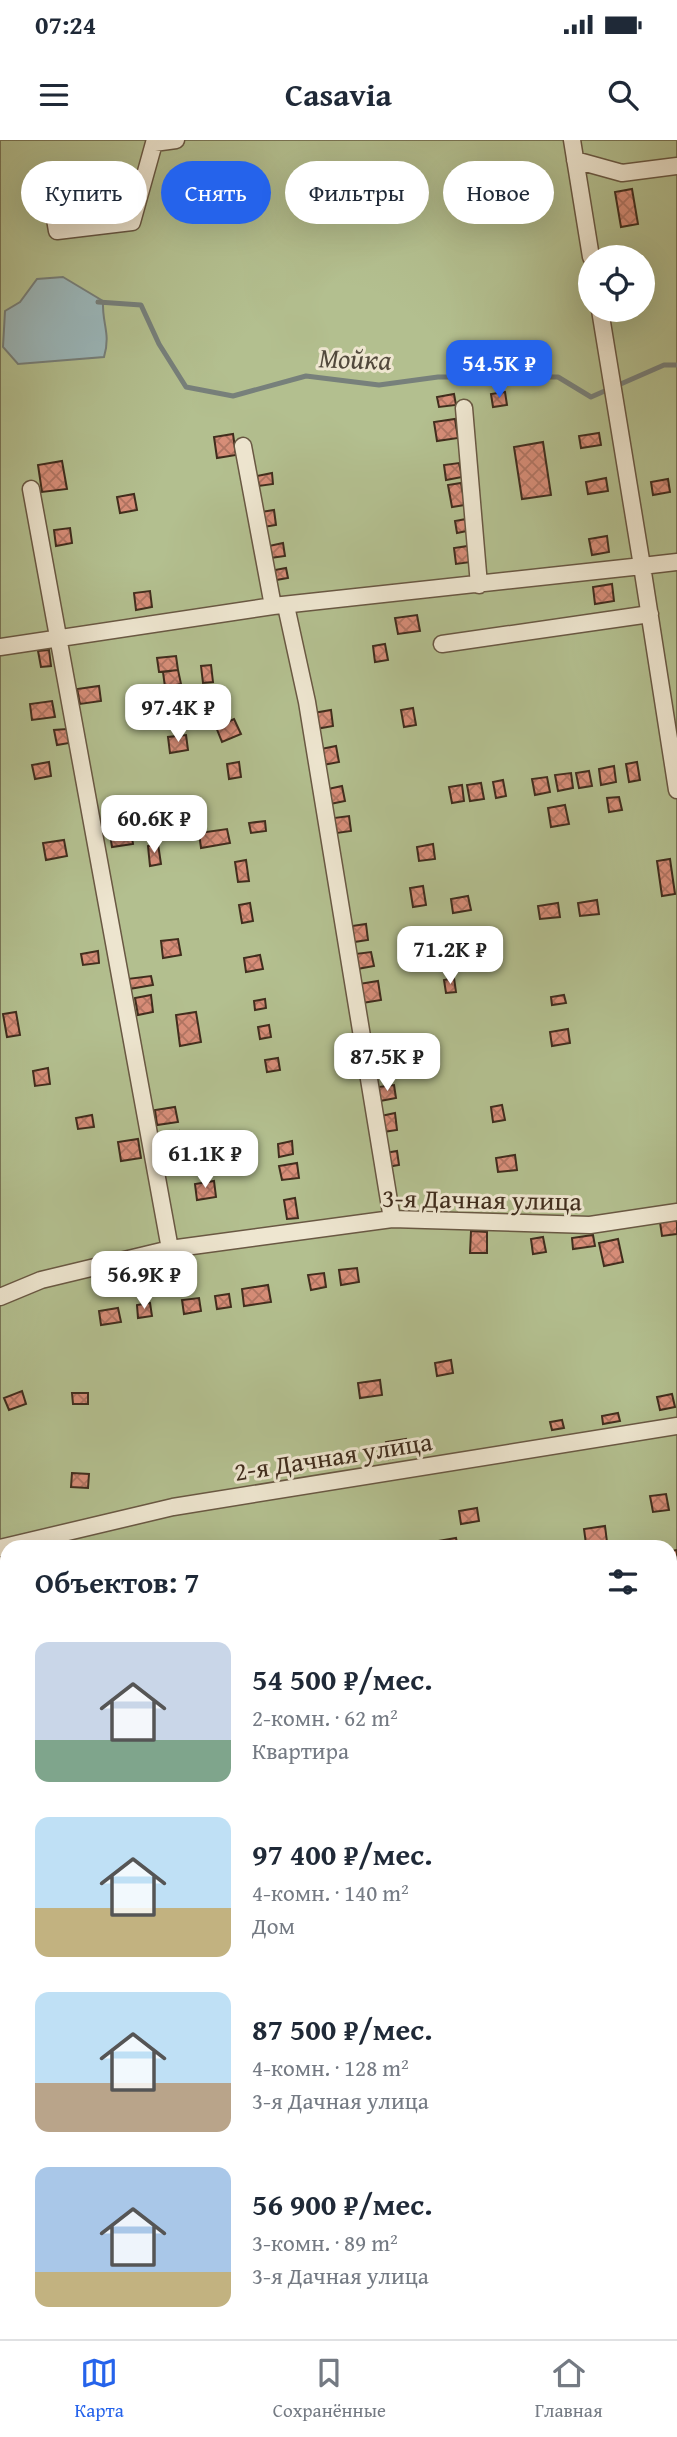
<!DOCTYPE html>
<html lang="ru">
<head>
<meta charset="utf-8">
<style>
	:root { --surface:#fff; --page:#f6f6f7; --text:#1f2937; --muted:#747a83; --line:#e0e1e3; --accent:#2563eb }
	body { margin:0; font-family:"Gentium Book Plus",serif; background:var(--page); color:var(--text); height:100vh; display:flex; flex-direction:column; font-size:26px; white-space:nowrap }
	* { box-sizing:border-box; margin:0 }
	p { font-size:23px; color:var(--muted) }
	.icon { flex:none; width:38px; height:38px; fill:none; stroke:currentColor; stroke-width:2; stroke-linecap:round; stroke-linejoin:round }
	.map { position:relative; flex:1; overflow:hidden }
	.panel { position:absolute; left:0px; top:1400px; width:677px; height:800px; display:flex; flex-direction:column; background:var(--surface); border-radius:21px 21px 0 0; box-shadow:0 7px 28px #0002 }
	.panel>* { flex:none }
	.guide { position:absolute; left:21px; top:21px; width:635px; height:63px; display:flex; gap:14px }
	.buttons { position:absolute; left:578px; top:105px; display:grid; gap:14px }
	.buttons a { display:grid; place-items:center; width:77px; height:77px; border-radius:50%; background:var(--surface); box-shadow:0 7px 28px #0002; font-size:35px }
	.price { position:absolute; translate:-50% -60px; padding:0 16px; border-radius:14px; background:#fff; color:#222; font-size:23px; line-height:46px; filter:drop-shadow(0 2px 4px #0008) }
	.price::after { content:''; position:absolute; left:50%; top:42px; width:21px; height:16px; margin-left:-10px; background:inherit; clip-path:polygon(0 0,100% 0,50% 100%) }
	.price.on { background:var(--accent); color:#fff }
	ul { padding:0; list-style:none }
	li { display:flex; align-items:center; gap:21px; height:175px; padding:0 35px }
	li span { display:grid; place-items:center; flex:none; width:196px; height:140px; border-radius:14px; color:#555 }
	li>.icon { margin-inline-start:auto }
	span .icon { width:84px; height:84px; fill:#fffc; stroke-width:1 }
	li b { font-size:30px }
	h2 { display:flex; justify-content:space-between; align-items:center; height:84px; padding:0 35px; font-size:30px }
	.tag { padding:0 24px; border-radius:32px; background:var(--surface); box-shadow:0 7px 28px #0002; font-size:24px; line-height:63px }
	.tag.on { background:var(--accent); color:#fff }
	.status { display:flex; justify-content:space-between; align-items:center; height:49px; padding:0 35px; background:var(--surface); direction:ltr }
	.status svg { height:19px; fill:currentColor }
	header { display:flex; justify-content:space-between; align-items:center; height:91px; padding:0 35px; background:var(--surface); font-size:32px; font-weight:700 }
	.tab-bar { display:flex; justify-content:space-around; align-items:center; height:98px; border-top:2px solid var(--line); background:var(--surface); font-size:19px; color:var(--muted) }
	.tab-bar a { display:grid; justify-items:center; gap:4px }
	.tab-bar .on { color:var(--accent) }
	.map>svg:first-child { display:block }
	.garden { fill:#b3bf8f; stroke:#7a7656; stroke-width:2; fill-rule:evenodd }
	.water { fill:#9bb7ba; stroke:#77807b; stroke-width:2 }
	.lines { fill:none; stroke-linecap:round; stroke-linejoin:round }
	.stream { stroke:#77807b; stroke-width:5 }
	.building { fill:url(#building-cross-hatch); stroke:#402d1d; stroke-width:2 }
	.street-casing { stroke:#695843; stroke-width:19 }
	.secondary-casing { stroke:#402d1d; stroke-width:26 }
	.street { stroke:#eee6d0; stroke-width:16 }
	.secondary { stroke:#eee6d0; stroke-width:23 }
	.labels { text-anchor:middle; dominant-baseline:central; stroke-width:6; stroke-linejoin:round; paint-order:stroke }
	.street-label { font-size:26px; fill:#402d1d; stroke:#eee6d0 }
	.water-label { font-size:28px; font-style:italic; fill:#52493c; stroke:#eee6d0 }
</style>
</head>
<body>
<div class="status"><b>07:24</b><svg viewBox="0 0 49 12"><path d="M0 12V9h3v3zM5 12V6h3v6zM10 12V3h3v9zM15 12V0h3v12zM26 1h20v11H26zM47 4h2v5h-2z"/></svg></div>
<header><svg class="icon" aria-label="menu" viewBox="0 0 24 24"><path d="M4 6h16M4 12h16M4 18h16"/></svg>Casavia<svg class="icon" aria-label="search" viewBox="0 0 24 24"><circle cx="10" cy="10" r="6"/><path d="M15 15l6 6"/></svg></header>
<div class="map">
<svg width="677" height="2199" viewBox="0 0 677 2199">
	<defs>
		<pattern id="building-cross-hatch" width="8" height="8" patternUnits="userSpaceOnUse" patternTransform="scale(1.75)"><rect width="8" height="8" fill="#d78d78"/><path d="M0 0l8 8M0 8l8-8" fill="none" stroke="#b07462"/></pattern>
	</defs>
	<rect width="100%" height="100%" fill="#e5d8b6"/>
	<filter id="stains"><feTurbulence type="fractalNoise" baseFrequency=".00286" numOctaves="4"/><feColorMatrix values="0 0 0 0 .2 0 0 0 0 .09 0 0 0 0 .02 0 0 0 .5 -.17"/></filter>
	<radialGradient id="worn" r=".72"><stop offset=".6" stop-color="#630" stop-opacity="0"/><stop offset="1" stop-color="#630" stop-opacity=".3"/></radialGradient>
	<path class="garden" d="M0,0H677V1519L670,1520V1407H7V1429L0,1409ZM590,117H642V170H590Z"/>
	<path class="water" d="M63,137L103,161C102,185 111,193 104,217L18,224L3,207L5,171L20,162L37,139Z"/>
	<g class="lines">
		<path class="stream" d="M98,162L141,165L159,204L186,247L233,256L306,236L379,245L438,237H558L591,257L664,225H677"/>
	</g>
	<path class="building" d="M632,49L638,84L621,87L615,52Z
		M505,252L507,265L493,267L491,254Z
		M454,254L456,265L439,267L437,257Z
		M455,279L458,298L437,301L434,282Z
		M599,293L601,305L581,308L579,296Z
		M233,294L236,315L217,318L214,297Z
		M543,302L551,355L522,359L514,307Z
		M62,321L67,349L42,352L38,325Z
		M459,323L462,337L446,340L444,325Z
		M272,333L273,344L259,346L257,336Z
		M606,338L608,351L588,354L586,342Z
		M668,339L670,352L653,355L651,342Z
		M461,343L465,365L452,367L448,345Z
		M134,354L137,370L120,373L117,357Z
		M274,370L276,385L263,387L261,372Z
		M466,379L467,391L457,393L455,381Z
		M70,388L72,403L56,406L54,390Z
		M607,396L609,412L592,415L589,399Z
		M283,403L285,416L270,418L269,406Z
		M468,406L471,422L456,424L454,408Z
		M286,428L288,438L276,440L275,430Z
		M612,444L614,461L595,464L593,447Z
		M150,451L152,467L136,470L134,453Z
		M417,475L420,491L398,494L395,478Z
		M385,504L388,520L375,522L373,506Z
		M49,510L51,526L41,527L38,511Z
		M176,516L178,530L159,532L157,518Z
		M211,525L213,542L203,543L201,526Z
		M178,530L181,544L165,547L163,532Z
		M99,546L101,561L80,564L77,549Z
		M223,558L226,572L213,575L209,562Z
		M52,561L55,577L32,580L30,564Z
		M182,564L185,581L169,583L167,566Z
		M413,568L416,585L404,587L401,570Z
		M331,570L333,586L316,589L313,573Z
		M234,579L241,594L222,602L216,587Z
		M67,589L69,603L57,605L54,590Z
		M186,595L188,610L170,613L168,597Z
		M336,606L339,622L323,625L321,609Z
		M49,622L51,636L35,639L32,625Z
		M239,622L241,637L229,639L227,624Z
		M637,622L640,640L629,642L626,624Z
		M614,626L616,642L601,645L599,629Z
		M589,631L592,646L579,648L576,633Z
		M571,633L573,648L558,651L555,635Z
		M547,637L550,652L535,655L532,639Z
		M503,640L506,656L496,658L493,642Z
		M481,643L484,659L470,661L467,645Z
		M462,645L464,661L452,663L449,647Z
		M342,646L345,661L330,664L328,649Z
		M619,657L622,670L609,672L607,658Z
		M565,665L569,684L551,687L548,668Z
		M349,676L351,691L337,693L334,678Z
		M265,681L266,691L251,693L249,683Z
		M130,685L133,704L112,707L109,688Z
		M227,689L230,703L201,708L199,693Z
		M64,700L67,716L46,720L43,703Z
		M158,704L161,724L150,726L148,706Z
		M433,704L435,719L419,721L417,707Z
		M670,719L675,754L662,756L657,721Z
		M246,720L249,741L238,742L235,722Z
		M423,746L426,765L413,767L410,748Z
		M468,756L471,770L453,773L451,759Z
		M597,760L599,774L580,776L578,763Z
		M250,763L253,781L242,783L239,765Z
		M558,763L560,777L540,779L538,766Z
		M366,784L368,800L354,802L352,786Z
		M463,794L465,808L450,811L448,797Z
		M178,799L181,815L163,818L161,801Z
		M98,811L99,823L83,825L81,814Z
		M371,812L374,826L357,829L355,814Z
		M260,815L263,829L246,832L244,818Z
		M151,836L153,845L129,849L127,839Z
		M454,838L456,852L446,853L444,840Z
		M378,841L381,860L362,863L359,844Z
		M151,855L153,872L138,875L135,858Z
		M564,855L566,863L552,865L551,857Z
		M265,859L266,868L255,870L254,861Z
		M16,872L20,895L7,897L3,874Z
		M196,872L201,902L180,906L176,875Z
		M269,885L271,897L260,899L258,887Z
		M568,889L570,903L552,906L550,892Z
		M386,915L388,929L371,931L369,918Z
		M278,918L280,930L267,932L265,920Z
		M48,928L50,944L35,946L33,931Z
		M394,945L396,958L380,961L378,947Z
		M502,965L505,980L493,982L491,967Z
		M175,967L178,982L157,985L155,970Z
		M395,973L397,990L383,992L381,976Z
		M92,975L94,987L78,989L76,978Z
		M179,991L181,1004L163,1006L161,994Z
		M138,999L141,1018L121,1021L118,1002Z
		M292,1001L293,1014L279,1017L278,1004Z
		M397,1011L399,1025L387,1027L385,1013Z
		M184,1015L187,1030L168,1033L166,1018Z
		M515,1015L517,1030L498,1032L496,1018Z
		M297,1023L299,1038L282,1040L279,1026Z
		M214,1041L216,1057L197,1060L195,1044Z
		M295,1058L298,1078L287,1079L284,1060Z
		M677,1080V1094L662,1096L660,1082Z
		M471,1091L487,1092V1113H470Z
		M593,1095L595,1106L573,1109L572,1098Z
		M543,1097L546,1112L533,1114L531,1099Z
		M618,1099L623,1122L604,1126L599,1103Z
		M357,1128L359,1142L341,1145L339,1130Z
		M324,1133L326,1147L311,1150L308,1135Z
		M268,1145L271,1162L244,1166L242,1149Z
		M229,1154L231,1167L217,1169L215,1156Z
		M199,1158L201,1171L184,1174L182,1160Z
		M150,1163L152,1176L138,1178L137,1165Z
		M118,1168L121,1182L101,1185L99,1171Z
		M451,1220L453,1233L437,1236L435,1223Z
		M380,1240L382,1255L360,1258L358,1243Z
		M22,1251L26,1264L9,1270L4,1258Z
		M72,1253H88V1264H73Z
		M672,1254L675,1267L660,1270L657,1257Z
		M618,1273L620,1281L603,1284L602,1276Z
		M562,1280L564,1288L552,1290L550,1282Z
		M406,1299L409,1315L389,1319L386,1302Z
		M72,1333L89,1334L88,1348L71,1347Z
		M666,1354L669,1370L653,1372L650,1356Z
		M477,1368L479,1381L461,1384L459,1371Z
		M605,1386L607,1402L586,1404L584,1389Z
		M456,1398L458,1407H440L438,1401Z
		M677,1410V1424L670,1425V1411Z
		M673,1480L677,1508L670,1509V1481Z
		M7,1786V1854L0,1855V1787Z"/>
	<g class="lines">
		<g class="street-casing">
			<path id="street" d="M572,0L591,117
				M575,20L622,33L677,26
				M48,37L57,91L132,82L154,3L176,0
				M600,170L642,426L677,422
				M464,268L479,445
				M243,306L273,466
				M31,349L170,1109
				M286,466L307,562L392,1079
				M442,504L650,474
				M0,507L273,466L642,426L677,650
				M0,1157L41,1140L170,1109L392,1079L590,1085L677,1072
				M0,1408L173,1367L677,1286
				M0,1473L7,1493
				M670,1531L677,1530
				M670,1873L677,1871
				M0,2025H7
				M215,2193L216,2199
				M0,2194L1,2199"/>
		</g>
		<g class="secondary-casing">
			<path id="secondary" d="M670,2173L677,2172
				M544,2199L575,2193"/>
		</g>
		<use href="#street" class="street"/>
		<use href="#secondary" class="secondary"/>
	</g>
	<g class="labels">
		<g class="street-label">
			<text transform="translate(482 1059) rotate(1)">3-я Дачная улица</text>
			<text transform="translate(333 1316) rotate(-9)">2-я Дачная улица</text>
		</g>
		<g class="water-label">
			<text transform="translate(355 218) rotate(2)">Мойка</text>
		</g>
	</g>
	<rect width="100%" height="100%" filter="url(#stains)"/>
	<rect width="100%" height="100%" fill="url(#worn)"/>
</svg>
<div class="buttons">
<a><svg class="icon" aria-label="locate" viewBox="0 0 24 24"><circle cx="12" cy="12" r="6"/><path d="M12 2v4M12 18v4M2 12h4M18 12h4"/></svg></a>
</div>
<b class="price on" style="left:499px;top:260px">54.5K ₽</b>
<b class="price" style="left:178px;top:604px">97.4K ₽</b>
<b class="price" style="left:154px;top:715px">60.6K ₽</b>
<b class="price" style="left:450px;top:846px">71.2K ₽</b>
<b class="price" style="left:387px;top:953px">87.5K ₽</b>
<b class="price" style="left:205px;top:1050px">61.1K ₽</b>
<b class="price" style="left:144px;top:1171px">56.9K ₽</b>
<div class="guide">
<a class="tag">Купить</a>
<a class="tag on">Снять</a>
<a class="tag">Фильтры</a>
<a class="tag">Новое</a>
</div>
<section class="panel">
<h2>Объектов: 7<svg class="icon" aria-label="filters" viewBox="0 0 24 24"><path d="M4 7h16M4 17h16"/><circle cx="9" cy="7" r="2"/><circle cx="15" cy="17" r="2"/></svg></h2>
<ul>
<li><span style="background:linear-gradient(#c9d6e8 70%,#7fa58c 0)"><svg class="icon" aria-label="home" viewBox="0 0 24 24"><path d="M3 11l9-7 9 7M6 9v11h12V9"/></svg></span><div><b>54 500 ₽/мес.</b><p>2-комн. · 62 m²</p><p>Квартира</p></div></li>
<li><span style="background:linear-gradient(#bfe0f5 65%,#c2b280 0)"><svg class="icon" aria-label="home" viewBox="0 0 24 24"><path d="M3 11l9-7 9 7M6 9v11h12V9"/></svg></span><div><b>97 400 ₽/мес.</b><p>4-комн. · 140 m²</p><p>Дом</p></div></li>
<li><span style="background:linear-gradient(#bfe0f5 65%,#b9a48a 0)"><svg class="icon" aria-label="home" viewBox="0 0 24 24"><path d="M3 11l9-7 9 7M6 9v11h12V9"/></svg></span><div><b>87 500 ₽/мес.</b><p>4-комн. · 128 m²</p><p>3-я Дачная улица</p></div></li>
<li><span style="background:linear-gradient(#a9c7e8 75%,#c2b280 0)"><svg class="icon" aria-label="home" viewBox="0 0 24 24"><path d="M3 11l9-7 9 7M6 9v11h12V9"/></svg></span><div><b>56 900 ₽/мес.</b><p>3-комн. · 89 m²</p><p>3-я Дачная улица</p></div></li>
</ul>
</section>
</div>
<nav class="tab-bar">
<a class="on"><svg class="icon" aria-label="map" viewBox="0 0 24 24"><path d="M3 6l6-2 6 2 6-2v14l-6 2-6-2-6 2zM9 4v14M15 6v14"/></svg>Карта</a>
<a><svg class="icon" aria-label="saved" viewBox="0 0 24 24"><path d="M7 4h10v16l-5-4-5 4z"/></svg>Сохранённые</a>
<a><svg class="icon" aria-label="home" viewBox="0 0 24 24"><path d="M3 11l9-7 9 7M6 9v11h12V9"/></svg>Главная</a>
</nav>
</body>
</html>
